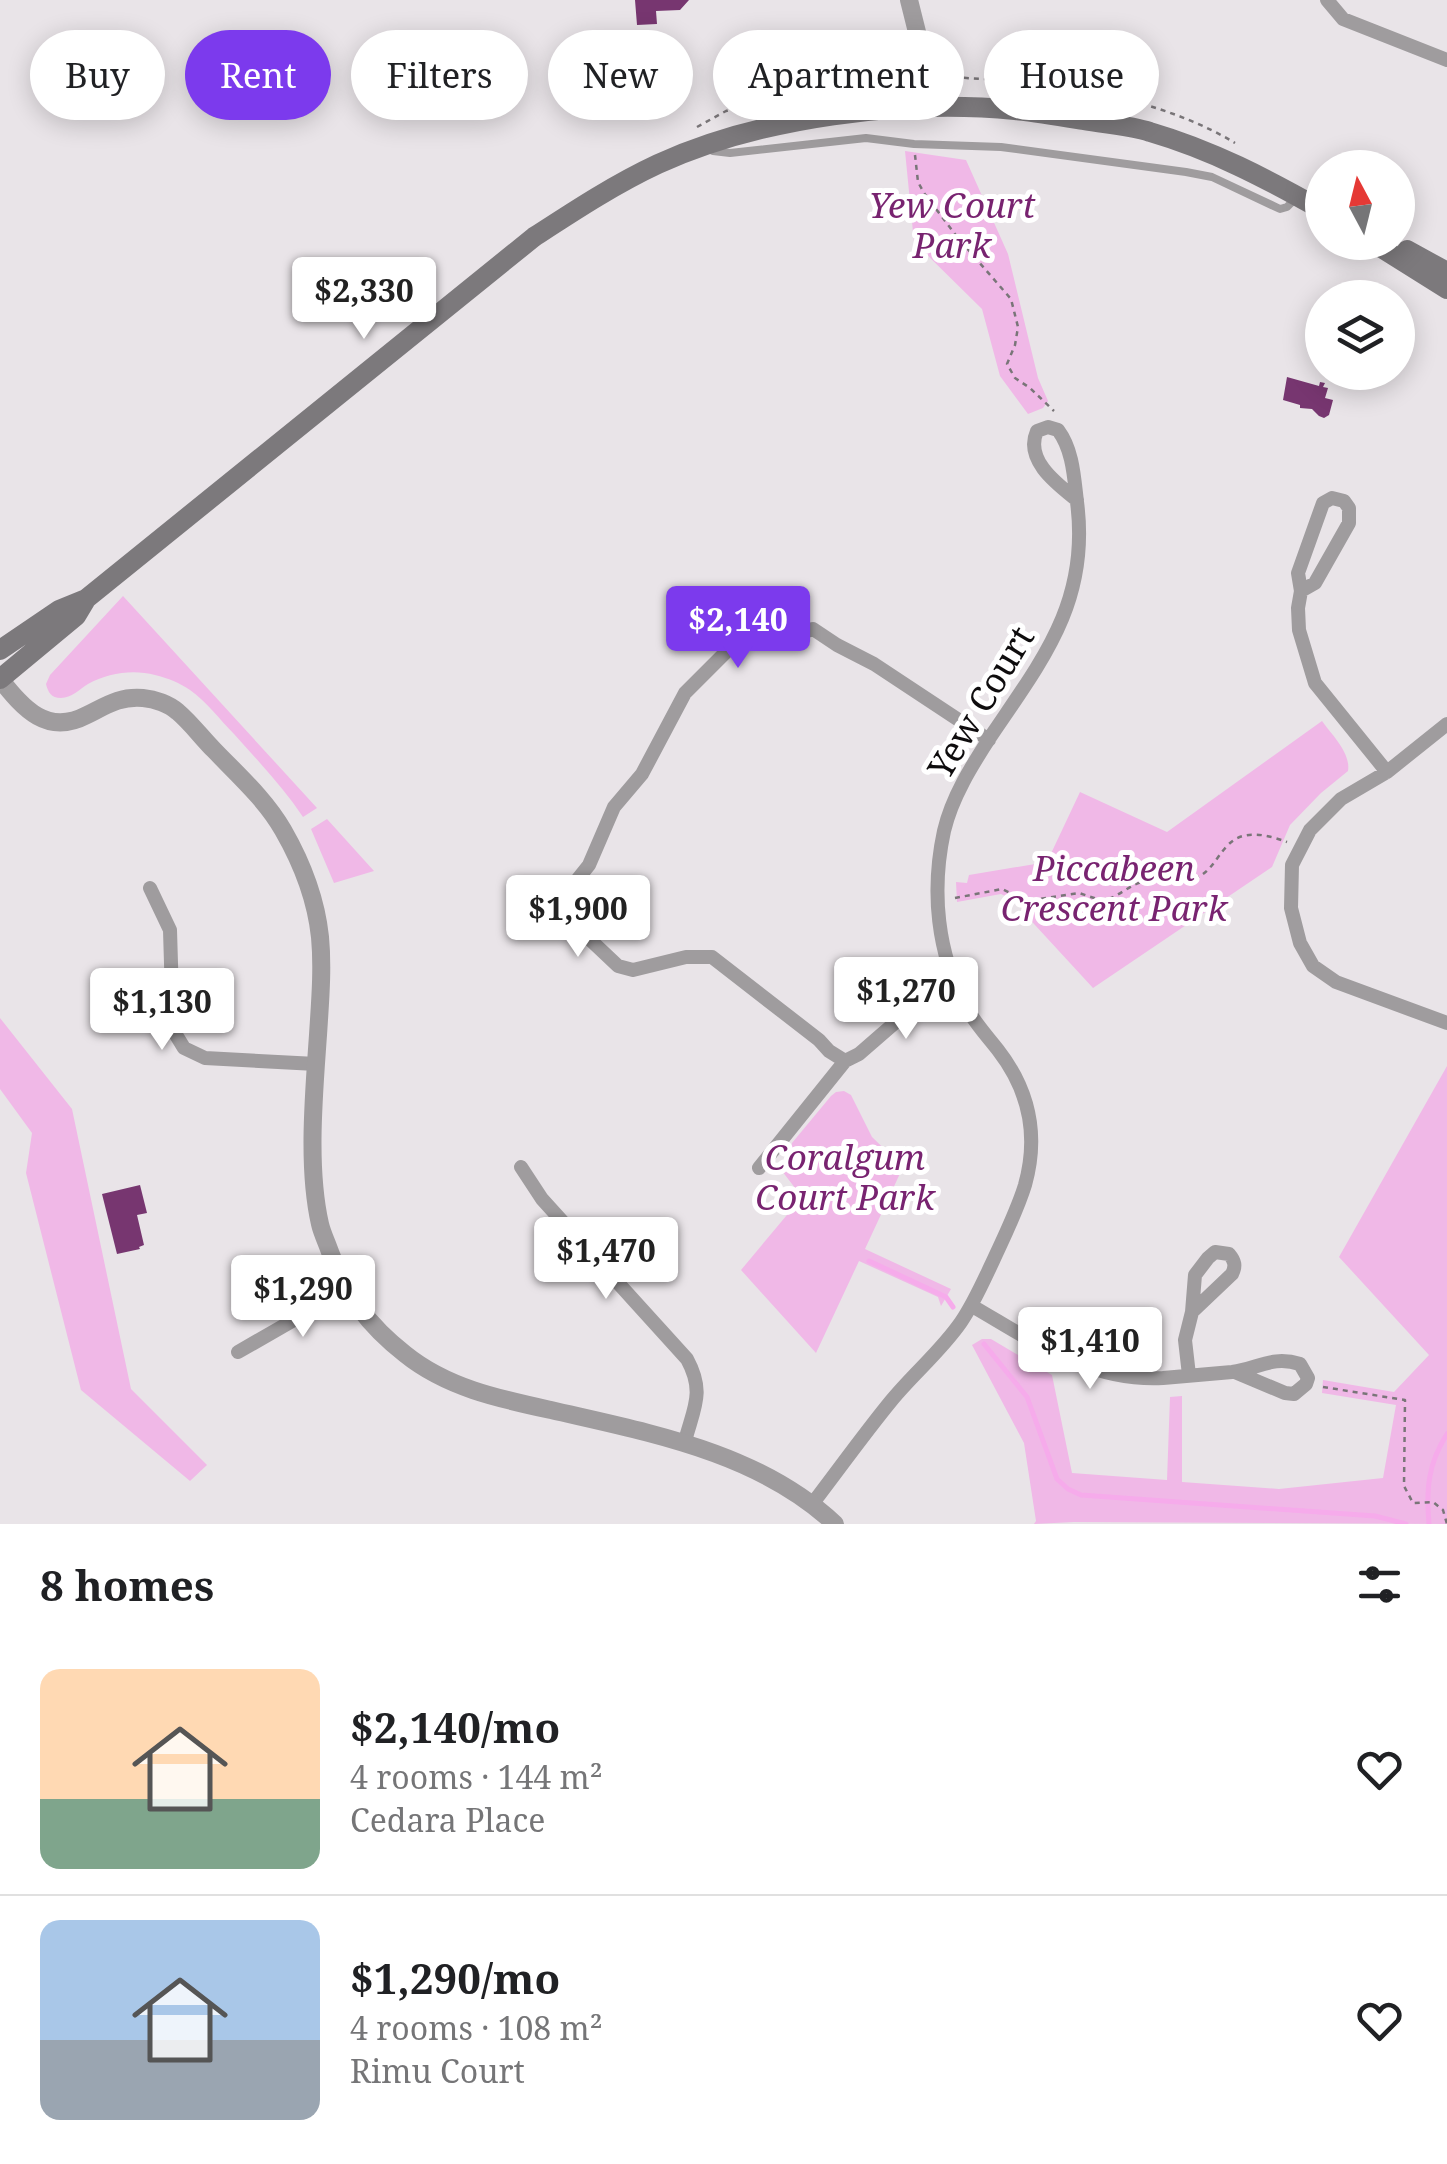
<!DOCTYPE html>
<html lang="en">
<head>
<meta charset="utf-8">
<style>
	:root { --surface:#fff; --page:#f2f2f2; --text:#202124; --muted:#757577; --line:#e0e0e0; --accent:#7c3aed }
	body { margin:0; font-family:"Noto Serif",serif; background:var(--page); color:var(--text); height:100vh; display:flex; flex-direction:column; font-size:38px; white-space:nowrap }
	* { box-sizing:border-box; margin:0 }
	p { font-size:32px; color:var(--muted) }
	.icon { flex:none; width:55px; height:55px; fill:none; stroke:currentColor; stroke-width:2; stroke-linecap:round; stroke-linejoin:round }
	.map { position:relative; height:1524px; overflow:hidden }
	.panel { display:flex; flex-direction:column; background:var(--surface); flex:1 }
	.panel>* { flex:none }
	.banner { position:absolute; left:30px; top:30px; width:1388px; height:90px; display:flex; gap:20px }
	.needle { width:65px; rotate:353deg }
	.buttons { position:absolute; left:1305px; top:150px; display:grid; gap:20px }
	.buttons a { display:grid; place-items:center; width:110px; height:110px; border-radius:50%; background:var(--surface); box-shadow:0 5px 25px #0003; font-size:50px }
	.price { position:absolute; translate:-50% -85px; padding:0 22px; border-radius:10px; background:#fff; color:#222; font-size:32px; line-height:65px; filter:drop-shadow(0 2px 5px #0008) }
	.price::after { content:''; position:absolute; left:50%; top:60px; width:30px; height:22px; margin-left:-15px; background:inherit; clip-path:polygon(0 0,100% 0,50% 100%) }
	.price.current { background:var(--accent); color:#fff }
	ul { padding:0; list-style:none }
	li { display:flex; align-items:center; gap:30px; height:250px; padding:0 40px }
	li+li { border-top:2px solid var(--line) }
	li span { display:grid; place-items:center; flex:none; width:280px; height:200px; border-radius:20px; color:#555 }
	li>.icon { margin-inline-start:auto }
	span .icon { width:120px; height:120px; fill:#fffc; stroke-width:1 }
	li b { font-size:42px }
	h2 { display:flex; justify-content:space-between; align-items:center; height:120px; padding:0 40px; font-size:42px }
	.pill { padding:0 35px; border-radius:45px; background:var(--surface); box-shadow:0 5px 25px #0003; font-size:35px; line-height:90px }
	.pill.current { background:var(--accent); color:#fff }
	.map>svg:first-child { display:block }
	.green { fill:#f0b8e7 }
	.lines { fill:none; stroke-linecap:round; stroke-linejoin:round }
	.stream { stroke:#f6abeb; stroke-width:5 }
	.building { fill:#773670 }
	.path { stroke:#797578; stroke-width:2.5; stroke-dasharray:5 5; stroke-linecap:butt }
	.service { stroke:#9f9c9e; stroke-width:8 }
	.minor { stroke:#9f9c9e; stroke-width:14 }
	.tertiary { stroke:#9f9c9e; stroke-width:18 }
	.secondary { stroke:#7c797c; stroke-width:20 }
	.labels { text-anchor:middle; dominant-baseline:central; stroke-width:10; stroke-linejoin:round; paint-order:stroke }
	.park-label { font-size:35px; font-style:italic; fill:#782370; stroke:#fff }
	.street-label { font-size:35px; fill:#0e0c0d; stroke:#fff }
</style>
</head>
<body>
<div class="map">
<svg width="1447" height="1524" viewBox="0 0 1447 1524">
	<rect width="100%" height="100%" fill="#e9e4e8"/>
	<path class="green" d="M905,151L966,160L1008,254L1038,378L1048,401L1043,408L1028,414L1000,376L982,309L914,242Z
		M123,596L317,808L303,817C283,787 258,761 234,734C220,720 207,702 190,690C180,683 168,678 155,675C133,669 108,673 88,684C80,689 71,698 61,698C51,698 48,692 46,684L50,675Z
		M1322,721C1332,735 1351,753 1348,771L1321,793L1290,825L1272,867L1093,988L1023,912L1026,906L1001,894L957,902L956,882L967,883L969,875L1047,862L1080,792L1167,832Z
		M327,819L374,871L334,883L311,829Z
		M0,1018L72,1109L131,1389L207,1465L190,1481L81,1390L26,1173L32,1133L0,1089Z
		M1447,1066V1524L1074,1522L1034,1524L1036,1521L1024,1443L972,1345L982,1339H991L1052,1375L1072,1473L1167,1480L1170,1397L1182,1396V1482L1279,1489L1383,1478L1396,1405L1322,1393L1323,1380L1394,1392L1429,1355L1339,1257Z
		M844,1091L851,1095L872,1137L903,1167L865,1249L951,1289L941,1306L938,1297L859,1261L816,1353L741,1270L802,1197L782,1171L795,1155L791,1150L792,1143L831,1096L836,1092Z"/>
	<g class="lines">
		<path class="stream" d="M869,1261L946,1297L953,1307
			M984,1344L1027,1397L1057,1479L1068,1489L1081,1495L1375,1516L1406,1524
			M1429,1524C1426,1490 1428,1463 1447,1434"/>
	</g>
	<path class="building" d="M635,0H689L680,10L656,11L657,24L637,25Z
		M1287,377L1319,386L1320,382L1325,383L1323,387L1328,388L1325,398L1333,400L1329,415L1324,418L1319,416L1312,409L1300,408V405L1283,400Z
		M140,1185L147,1213L137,1215L144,1245L139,1247L140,1249L117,1254L102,1194Z"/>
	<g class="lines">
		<path class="path" d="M944,76C969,79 995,79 1021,81C1090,87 1176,107 1235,143
			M697,127L726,111L783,93L844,88L911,76
			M915,155L918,182L924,193L958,238L1011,299L1018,327L1015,345L1007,364L1015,378L1030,388L1054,411
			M955,898L1002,889L1026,901L1079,893L1103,901C1119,897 1131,883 1146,881C1163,878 1177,886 1194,879C1211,872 1215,859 1227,846C1243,828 1268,835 1287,842
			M1323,1387L1405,1400L1404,1486L1413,1503L1433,1502L1443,1510L1447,1524"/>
		<path class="service" d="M713,151L730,153L866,138L914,144L1001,147L1186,172L1212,177L1280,209L1287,207L1295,199"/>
		<path class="minor" d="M1327,0L1343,19L1447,60
			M1301,591L1315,583L1349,523V508L1344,501L1332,498L1323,503L1298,573L1301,591L1298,608L1299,630L1315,683L1387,772
			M1447,724L1387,772L1341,799L1310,830L1292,865L1291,908L1300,943L1313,966L1336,982L1447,1023
			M150,888L170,930L173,1030L184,1048L205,1058L316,1064
			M845,1061L829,1051L819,1040L712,957H686L633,970L618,966L582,932L573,914L569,899L573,885L589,865L614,807L642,774L685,693L731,647L744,640L759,636L788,637L813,629L837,645L874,664L989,740
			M521,1167L542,1199L687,1359C705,1392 694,1407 685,1441
			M759,1168L845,1061L859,1054L897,1021L958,991
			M972,1306C1033,1341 1089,1382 1163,1378C1186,1376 1210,1374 1232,1372C1258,1369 1272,1355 1300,1364L1308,1378L1306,1384L1294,1394L1285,1393L1235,1372
			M238,1352L346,1290
			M1189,1375L1185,1340L1192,1312L1195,1275L1208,1258L1215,1252L1229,1254C1235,1261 1236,1266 1232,1274L1192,1312
			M813,1503C839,1469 864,1434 891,1401C913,1374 941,1351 961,1322C974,1303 983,1282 993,1261C1004,1237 1017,1211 1025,1185C1039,1135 1029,1090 998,1050C987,1036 975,1023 966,1007C937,953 931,891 944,831C952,797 972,765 991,736C1043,659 1090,601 1077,502C1074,477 1073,450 1058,430L1048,427L1037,431C1024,460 1057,484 1077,500"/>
		<path class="tertiary" d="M909,0L928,76L932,107
			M0,679C24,709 47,736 87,715C107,705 120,696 143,698C155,699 169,704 178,712C191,723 202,738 214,750C238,775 266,800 283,830C302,863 316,899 320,937C323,969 320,1003 318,1035C314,1093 307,1167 320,1224C322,1233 327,1243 330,1252C346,1295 368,1325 405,1354C447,1388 500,1399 551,1410C650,1433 758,1452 835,1524"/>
		<path class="secondary" d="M1372,242L1447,289
			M1407,250L1447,272
			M0,650L59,610L86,599L534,237C574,211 615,184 658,164C761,117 903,99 1015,110C1038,112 1060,116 1083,120C1105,124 1129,125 1150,132C1212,150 1267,179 1322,210
			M0,679L76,616L85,601"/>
	</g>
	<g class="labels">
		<g class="park-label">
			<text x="952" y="204">Yew Court<tspan x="952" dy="40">Park</tspan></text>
			<text x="1114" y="867">Piccabeen<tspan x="1114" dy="40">Crescent Park</tspan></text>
			<text x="845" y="1156">Coralgum<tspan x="845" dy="40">Court Park</tspan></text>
		</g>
		<g class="street-label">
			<text transform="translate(980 702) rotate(-59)">Yew Court</text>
		</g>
	</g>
</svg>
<div class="buttons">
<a><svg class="needle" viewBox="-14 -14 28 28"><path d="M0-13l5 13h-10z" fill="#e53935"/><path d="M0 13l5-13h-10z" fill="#757577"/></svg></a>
<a><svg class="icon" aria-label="layers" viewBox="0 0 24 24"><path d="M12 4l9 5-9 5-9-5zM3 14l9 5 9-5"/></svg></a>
</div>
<b class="price" style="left:364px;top:342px">$2,330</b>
<b class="price current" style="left:738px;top:671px">$2,140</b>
<b class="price" style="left:578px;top:960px">$1,900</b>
<b class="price" style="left:906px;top:1042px">$1,270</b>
<b class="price" style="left:162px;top:1053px">$1,130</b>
<b class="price" style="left:606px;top:1302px">$1,470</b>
<b class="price" style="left:303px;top:1340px">$1,290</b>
<b class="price" style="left:1090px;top:1392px">$1,410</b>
<div class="banner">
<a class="pill">Buy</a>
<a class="pill current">Rent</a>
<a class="pill">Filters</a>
<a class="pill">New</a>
<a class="pill">Apartment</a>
<a class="pill">House</a>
</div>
</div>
<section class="panel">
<h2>8 homes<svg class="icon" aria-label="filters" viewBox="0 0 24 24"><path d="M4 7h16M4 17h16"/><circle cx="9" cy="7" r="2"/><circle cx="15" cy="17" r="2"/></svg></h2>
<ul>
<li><span style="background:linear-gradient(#ffd9b3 65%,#7fa58c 0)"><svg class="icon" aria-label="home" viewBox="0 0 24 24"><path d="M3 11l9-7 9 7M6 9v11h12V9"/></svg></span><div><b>$2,140/mo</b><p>4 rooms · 144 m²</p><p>Cedara Place</p></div><svg class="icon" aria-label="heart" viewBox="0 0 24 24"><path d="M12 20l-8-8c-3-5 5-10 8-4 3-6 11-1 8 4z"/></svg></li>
<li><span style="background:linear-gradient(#a9c7e8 60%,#9aa5b1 0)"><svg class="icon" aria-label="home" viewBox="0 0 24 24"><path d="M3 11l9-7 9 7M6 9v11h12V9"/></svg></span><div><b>$1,290/mo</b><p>4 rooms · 108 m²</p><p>Rimu Court</p></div><svg class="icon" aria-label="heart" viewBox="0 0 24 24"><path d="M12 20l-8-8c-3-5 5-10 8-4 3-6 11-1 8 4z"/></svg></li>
</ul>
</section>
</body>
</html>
